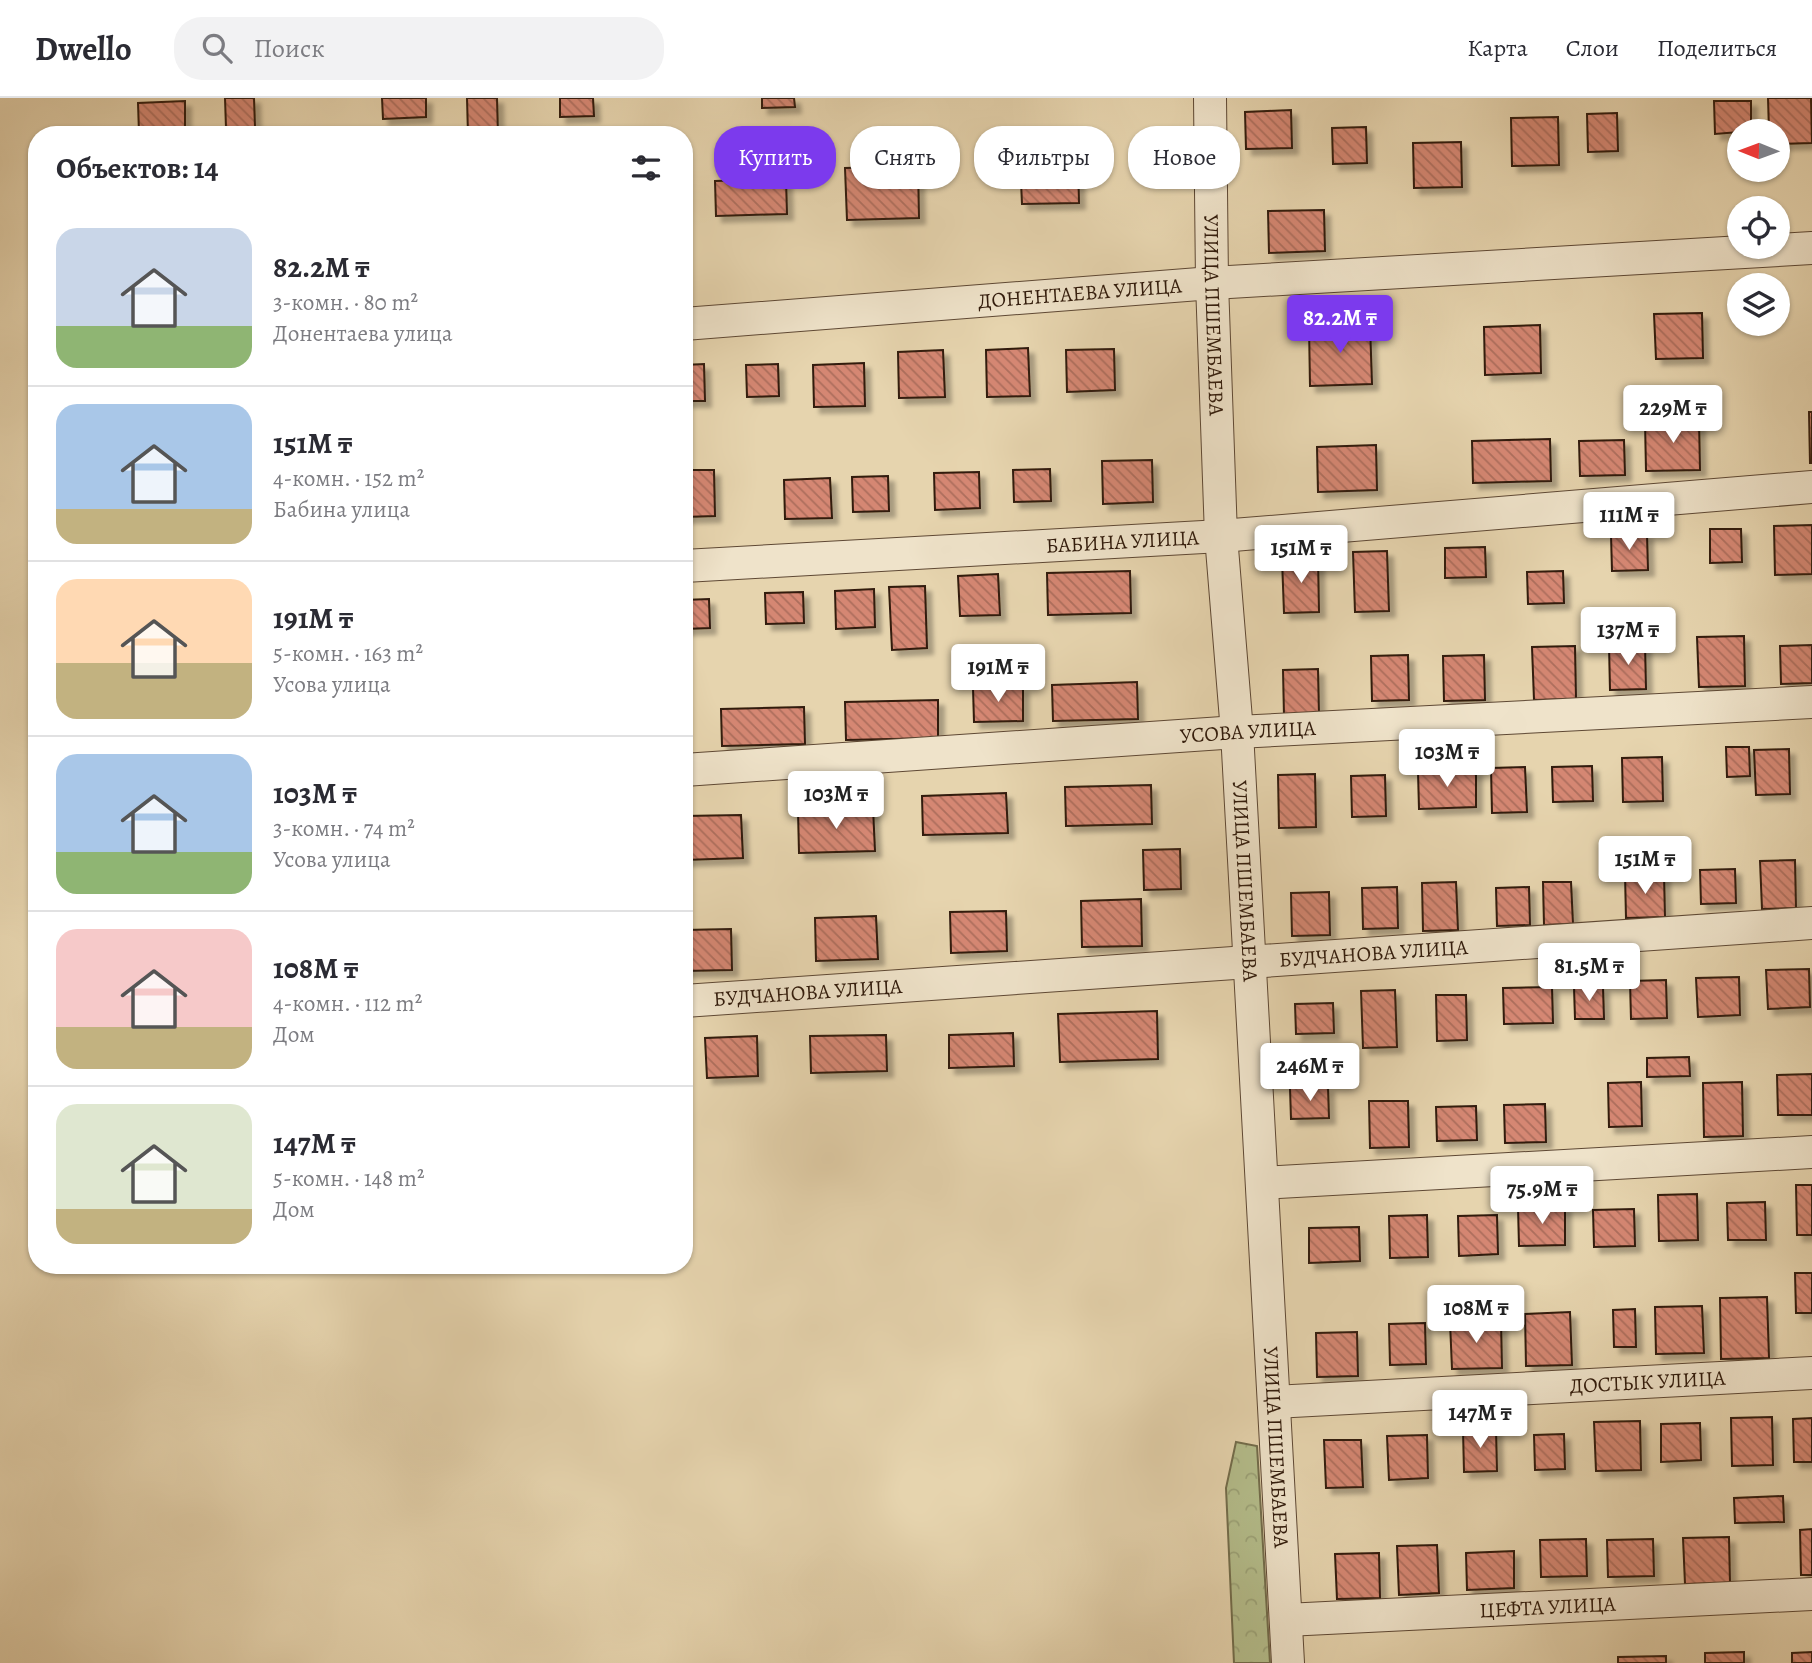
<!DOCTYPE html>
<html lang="ru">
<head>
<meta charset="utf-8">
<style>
	:root { --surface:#fff; --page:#f2f2f3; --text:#2b2b33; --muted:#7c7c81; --line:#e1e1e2; --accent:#7c3aed }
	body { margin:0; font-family:Alegreya,serif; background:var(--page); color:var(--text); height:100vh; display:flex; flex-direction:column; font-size:26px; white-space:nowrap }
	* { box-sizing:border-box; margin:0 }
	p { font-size:23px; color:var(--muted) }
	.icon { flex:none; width:38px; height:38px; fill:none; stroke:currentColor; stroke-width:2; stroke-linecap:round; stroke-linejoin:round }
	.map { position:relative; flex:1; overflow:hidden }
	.panel { position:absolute; left:28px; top:28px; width:665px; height:1148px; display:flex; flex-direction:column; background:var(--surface); border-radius:28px; box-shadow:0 2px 5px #0004 }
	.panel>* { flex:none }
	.hud { position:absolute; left:714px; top:28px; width:665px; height:63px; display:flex; gap:14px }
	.needle { width:46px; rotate:271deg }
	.fabs { position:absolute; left:1727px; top:21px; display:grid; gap:14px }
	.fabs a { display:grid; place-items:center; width:63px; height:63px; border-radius:50%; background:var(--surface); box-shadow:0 2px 5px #0004; font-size:35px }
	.price { position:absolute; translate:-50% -60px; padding:0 16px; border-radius:7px; background:#fff; color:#222; font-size:23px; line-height:46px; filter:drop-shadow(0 2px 4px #0008) }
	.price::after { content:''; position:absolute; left:50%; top:42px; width:21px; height:16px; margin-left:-10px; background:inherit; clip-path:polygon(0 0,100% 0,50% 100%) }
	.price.current { background:var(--accent); color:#fff }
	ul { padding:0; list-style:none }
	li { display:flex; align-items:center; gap:21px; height:175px; padding:0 28px }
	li+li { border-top:2px solid var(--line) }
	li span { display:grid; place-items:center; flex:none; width:196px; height:140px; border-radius:21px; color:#555 }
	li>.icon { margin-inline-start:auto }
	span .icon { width:84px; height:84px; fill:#fffc; stroke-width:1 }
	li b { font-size:30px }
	h2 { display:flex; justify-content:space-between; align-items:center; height:84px; padding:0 28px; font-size:30px }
	.pill { padding:0 24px; border-radius:28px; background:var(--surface); box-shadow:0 2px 5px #0004; font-size:24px; line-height:63px }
	.pill.current { background:var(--accent); color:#fff }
	header { display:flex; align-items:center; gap:42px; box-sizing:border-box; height:98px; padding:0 35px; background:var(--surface); border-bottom:2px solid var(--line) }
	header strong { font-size:33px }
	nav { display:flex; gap:38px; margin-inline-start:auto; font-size:24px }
	.search { width:490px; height:63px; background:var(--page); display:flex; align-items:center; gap:18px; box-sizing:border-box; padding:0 24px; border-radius:28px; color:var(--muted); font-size:26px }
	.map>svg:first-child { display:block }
	.forest { fill:url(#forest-crowns); stroke:#726c4b; stroke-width:2 }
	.building { fill:url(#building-back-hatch); stroke:#301a0b; stroke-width:2; filter:url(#shadow) }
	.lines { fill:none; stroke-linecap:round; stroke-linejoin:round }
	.minor-casing { stroke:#5e4834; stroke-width:34 }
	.minor { stroke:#efe3ca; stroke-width:32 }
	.labels { text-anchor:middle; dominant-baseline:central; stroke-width:7; stroke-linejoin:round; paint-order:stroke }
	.street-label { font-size:21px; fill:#301a0b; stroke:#efe3ca }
</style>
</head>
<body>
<header>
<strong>Dwello</strong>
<div class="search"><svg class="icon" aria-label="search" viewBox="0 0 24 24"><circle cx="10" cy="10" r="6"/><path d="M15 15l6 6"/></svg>Поиск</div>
<nav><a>Карта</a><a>Слои</a><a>Поделиться</a></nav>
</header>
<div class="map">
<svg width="1812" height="1565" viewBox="0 0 1812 1565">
	<defs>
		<pattern id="forest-crowns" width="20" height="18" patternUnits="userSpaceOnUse" patternTransform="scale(1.75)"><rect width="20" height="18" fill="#b4bd8b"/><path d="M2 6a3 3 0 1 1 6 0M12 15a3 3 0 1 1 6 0" fill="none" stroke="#9ba277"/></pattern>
		<pattern id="building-back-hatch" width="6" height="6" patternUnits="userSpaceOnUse" patternTransform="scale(1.75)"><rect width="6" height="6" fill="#d58773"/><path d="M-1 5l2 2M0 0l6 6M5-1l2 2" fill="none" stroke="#ad6e5d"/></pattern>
		<filter id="shadow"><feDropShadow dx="6" dy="6" stdDeviation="2" flood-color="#0004"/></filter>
	</defs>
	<rect width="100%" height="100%" fill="#e6d4ae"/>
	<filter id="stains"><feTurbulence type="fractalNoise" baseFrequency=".00286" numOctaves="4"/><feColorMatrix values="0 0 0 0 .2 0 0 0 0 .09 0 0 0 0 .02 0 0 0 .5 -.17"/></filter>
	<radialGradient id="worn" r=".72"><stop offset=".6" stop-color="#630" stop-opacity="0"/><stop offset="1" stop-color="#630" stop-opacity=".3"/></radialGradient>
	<path class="forest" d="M1236,1344L1257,1348L1270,1565H1234L1226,1390Z"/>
	<path class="building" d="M225,0H254L255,29L226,30Z
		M382,0H426V19L383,21Z
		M467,0H497L498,37H468Z
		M560,0H593L594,18L560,19Z
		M762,0H794L795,9L762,10Z
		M1768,0H1811L1812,45L1778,46V33H1769Z
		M185,3V34L139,35L138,5Z
		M1714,3H1751V33L1715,36Z
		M1291,12L1292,50L1246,51L1245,14Z
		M1617,15L1618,53L1588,54L1587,16Z
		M1558,19L1559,67L1512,68L1511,20Z
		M1366,29L1367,65L1333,66L1332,30Z
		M1461,44L1462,89L1414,90L1413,45Z
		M1078,60L1079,105L1022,106L1020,61Z
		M918,68L919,120L847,122L845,70Z
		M786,81L787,116L716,118L715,83Z
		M1324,112L1325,153L1269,155L1268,113Z
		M1702,215L1703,260L1656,261L1654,216Z
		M1370,227L1372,286L1310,288L1309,228Z
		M1540,227L1541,275L1485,277L1484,229Z
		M1028,250L1030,298L987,299L986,252Z
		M1114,251L1115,292L1067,294L1066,252Z
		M943,252L945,299L899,300L898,254Z
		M864,265L865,308L814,309L813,267Z
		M704,266L705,303H684V267Z
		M778,266L779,298L747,299L746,267Z
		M1809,314H1812V365H1810Z
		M1699,321L1700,372L1646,373L1645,323Z
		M1550,341L1551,383L1473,385L1472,343Z
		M1624,342L1625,377L1580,378L1579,343Z
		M1376,347L1377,392L1318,394L1317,349Z
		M1152,362L1153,404L1103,406L1102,363Z
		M1050,371L1051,403L1014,404L1013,372Z
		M684,372H714L715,418L684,419Z
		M979,374L980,410L935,412L934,375Z
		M888,378L889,413L853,414L852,379Z
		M830,380L832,420L785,421L784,382Z
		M1812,427V476L1775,477L1774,428Z
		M1710,431H1741L1742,464L1710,465Z
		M1647,436L1648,472L1612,473L1611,437Z
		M1485,449L1486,479L1445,480V450Z
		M1387,453L1389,513L1355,514L1353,454Z
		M1318,460L1319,514L1284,515L1282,461Z
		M1130,473L1131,515L1048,517L1047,475Z
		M1563,473L1564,505L1528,506L1527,474Z
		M998,476L1000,517L960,518L958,478Z
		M925,488L927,550L892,552L889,489Z
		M874,491L875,529L836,531L835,493Z
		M803,494L804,525L766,526L765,495Z
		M709,501L710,530L684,531V502Z
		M1744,538L1745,588L1699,589L1697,539Z
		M1645,546L1646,591L1610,592L1609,547Z
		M1812,547V585L1781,586L1780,548Z
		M1575,548L1576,601L1534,602L1532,549Z
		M1408,557L1409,602L1372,603L1371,558Z
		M1484,557L1485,602L1444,603L1443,558Z
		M1318,571L1319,617L1284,618L1283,572Z
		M1137,584L1138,621L1053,623L1052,587Z
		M1023,589V623L974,624L973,590Z
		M938,602V640L846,642L845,604Z
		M804,609L805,646L722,648L721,611Z
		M1726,649H1749L1750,678L1727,679Z
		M1789,651L1790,696L1756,697L1754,652Z
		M1662,659L1663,703L1623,704L1622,660Z
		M1592,668L1593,703L1553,704L1552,669Z
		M1525,669L1527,714L1492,715L1491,670Z
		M1476,672V709L1419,711L1418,674Z
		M1315,676L1316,729L1279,730L1278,677Z
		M1385,677L1386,718L1352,719L1351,678Z
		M1151,687L1152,726L1066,728L1065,689Z
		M1006,695L1008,735L923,737L922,698Z
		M873,710L875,753L799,755L798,713Z
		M741,717L743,760L684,762V718Z
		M1180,751L1181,791L1144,792L1143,752Z
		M1795,762L1796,810L1762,811L1760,763Z
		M1735,771L1736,805L1701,806L1700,772Z
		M1625,776H1664L1665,819L1626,820Z
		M1456,784L1458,832L1423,833L1422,785Z
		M1543,784H1571L1573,826L1544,827Z
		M1397,789L1398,830L1363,831L1362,790Z
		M1529,789L1530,827L1497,828L1496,790Z
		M1329,794L1330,837L1292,838L1291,795Z
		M1141,801L1142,848L1082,849L1081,803Z
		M1006,813L1007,853L951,855L950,814Z
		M876,818L878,861L816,863L815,820Z
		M731,831L732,872L684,873V832Z
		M1809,871L1810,909L1768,911L1766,872Z
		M1739,879L1740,917L1698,919L1696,880Z
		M1666,882L1667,920L1631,921L1630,883Z
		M1552,889L1553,925L1504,926L1503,890Z
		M1574,889H1603L1604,921H1575Z
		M1395,892L1397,949L1363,950L1361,893Z
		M1436,897H1466L1467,942L1437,943Z
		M1333,905L1334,935L1296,936L1295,906Z
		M1157,913L1158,961L1060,964L1058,916Z
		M1013,935L1014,968L949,970V937Z
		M886,937L887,973L811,975L810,938Z
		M757,938L758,978L707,980L705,940Z
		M1689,959L1690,978L1647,979V960Z
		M1812,976V1017H1778L1777,977Z
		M1641,984L1642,1028L1609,1029L1608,985Z
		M1742,984L1743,1038L1704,1039L1703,985Z
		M1328,989L1329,1020L1291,1021L1290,990Z
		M1369,1003H1408L1409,1049L1370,1050Z
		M1545,1006L1546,1044L1505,1045L1504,1007Z
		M1476,1008L1477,1042L1437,1043L1436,1009Z
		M1796,1087H1812V1137H1797Z
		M1697,1096L1698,1142L1659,1143L1658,1097Z
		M1765,1104L1766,1142H1728L1727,1105Z
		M1565,1108V1147L1519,1148L1518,1109Z
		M1634,1111L1635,1148L1594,1149L1593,1112Z
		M1427,1117L1428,1159L1390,1160L1389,1118Z
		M1497,1117L1498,1156L1459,1158L1458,1118Z
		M1359,1129L1360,1163L1309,1165V1130Z
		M1795,1175H1812V1215H1796Z
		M1767,1199L1769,1260L1721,1261L1720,1200Z
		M1702,1208L1704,1255L1656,1256L1655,1209Z
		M1635,1211L1636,1249H1614L1613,1212Z
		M1570,1214L1572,1267L1526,1268L1525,1216Z
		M1501,1223L1502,1270L1452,1271L1450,1224Z
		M1425,1225L1426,1266L1390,1267L1389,1226Z
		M1357,1234L1358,1278L1317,1279L1316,1235Z
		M1772,1319L1773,1367L1732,1368L1731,1320Z
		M1812,1320V1364H1794L1793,1321Z
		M1640,1323L1641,1372L1596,1373L1594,1324Z
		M1700,1325L1701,1362L1661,1364V1326Z
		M1496,1331L1497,1373L1464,1374L1463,1332Z
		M1564,1336L1565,1371L1535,1372L1534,1337Z
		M1427,1337L1428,1380L1389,1382L1387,1338Z
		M1324,1342H1361L1363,1389L1326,1390Z
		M1783,1398L1784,1424L1735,1425L1734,1400Z
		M1812,1431V1477H1801L1800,1432Z
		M1729,1439L1730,1485L1685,1486L1683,1440Z
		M1586,1441L1587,1478L1541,1479L1540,1442Z
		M1653,1441L1654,1478L1608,1479L1607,1442Z
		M1437,1447L1439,1495L1399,1497L1397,1448Z
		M1514,1453V1490L1467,1492L1466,1455Z
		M1379,1455L1380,1500L1337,1501L1335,1456Z
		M1744,1554V1565H1705V1555Z
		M1812,1554V1565H1792V1555Z
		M1666,1558V1565H1618V1559Z"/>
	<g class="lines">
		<g class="minor-casing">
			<g id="minor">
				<path id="s1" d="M1210,0L1212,185L1221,438L1237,634L1288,1565"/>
				<path id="s2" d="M684,226L1212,185L1812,150"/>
				<path id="s3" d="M684,468L1221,438L1812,389"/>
				<path id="s4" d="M684,672L1237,634L1812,604"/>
				<path id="s5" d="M684,903L1812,825"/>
				<path d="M1262,1085L1812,1054"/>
				<path id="s6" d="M1274,1304L1812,1275"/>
				<path id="s7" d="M1286,1522L1812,1496"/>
			</g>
		</g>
		<use href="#minor" class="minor"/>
	</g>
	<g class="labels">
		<g class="street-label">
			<text stroke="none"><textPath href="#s2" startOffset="397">ДОНЕНТАЕВА УЛИЦА</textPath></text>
			<text stroke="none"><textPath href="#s1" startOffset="217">УЛИЦА ПШЕМБАЕВА</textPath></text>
			<text stroke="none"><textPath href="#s3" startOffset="439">БАБИНА УЛИЦА</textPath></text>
			<text stroke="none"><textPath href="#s4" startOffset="565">УСОВА УЛИЦА</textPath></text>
			<text stroke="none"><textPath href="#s1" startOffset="784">УЛИЦА ПШЕМБАЕВА</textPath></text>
			<text stroke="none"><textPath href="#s5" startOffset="691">БУДЧАНОВА УЛИЦА</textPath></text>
			<text stroke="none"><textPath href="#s5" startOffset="124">БУДЧАНОВА УЛИЦА</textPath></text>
			<text stroke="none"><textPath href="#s6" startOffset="374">ДОСТЫК УЛИЦА</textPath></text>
			<text stroke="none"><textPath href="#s1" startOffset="1351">УЛИЦА ПШЕМБАЕВА</textPath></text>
			<text stroke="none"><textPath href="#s7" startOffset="262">ЦЕФТА УЛИЦА</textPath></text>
		</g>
	</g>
	<rect width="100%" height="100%" filter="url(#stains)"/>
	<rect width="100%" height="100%" fill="url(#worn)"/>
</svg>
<div class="fabs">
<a><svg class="needle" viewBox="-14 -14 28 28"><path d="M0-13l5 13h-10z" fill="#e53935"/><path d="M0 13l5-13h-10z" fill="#7c7c81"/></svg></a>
<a><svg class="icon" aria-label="locate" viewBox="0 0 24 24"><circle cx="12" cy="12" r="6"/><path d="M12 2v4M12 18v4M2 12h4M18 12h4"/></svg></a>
<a><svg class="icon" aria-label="layers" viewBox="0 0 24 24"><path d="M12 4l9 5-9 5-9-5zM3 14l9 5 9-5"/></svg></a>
</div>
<b class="price current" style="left:1340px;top:257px">82.2M ₸</b>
<b class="price" style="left:1673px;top:347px">229M ₸</b>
<b class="price" style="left:1629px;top:454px">111M ₸</b>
<b class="price" style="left:1301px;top:487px">151M ₸</b>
<b class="price" style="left:1628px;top:569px">137M ₸</b>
<b class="price" style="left:998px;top:606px">191M ₸</b>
<b class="price" style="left:1447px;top:691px">103M ₸</b>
<b class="price" style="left:836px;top:733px">103M ₸</b>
<b class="price" style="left:1645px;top:798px">151M ₸</b>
<b class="price" style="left:1589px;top:905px">81.5M ₸</b>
<b class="price" style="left:1310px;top:1005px">246M ₸</b>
<b class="price" style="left:1542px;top:1128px">75.9M ₸</b>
<b class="price" style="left:1476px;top:1247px">108M ₸</b>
<b class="price" style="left:1480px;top:1352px">147M ₸</b>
<div class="hud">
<a class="pill current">Купить</a>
<a class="pill">Снять</a>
<a class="pill">Фильтры</a>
<a class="pill">Новое</a>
</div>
<section class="panel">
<h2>Объектов: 14<svg class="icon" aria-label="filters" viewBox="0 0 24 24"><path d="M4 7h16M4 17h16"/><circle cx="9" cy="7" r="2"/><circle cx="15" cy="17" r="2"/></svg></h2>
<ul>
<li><span style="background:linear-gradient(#c9d6e8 70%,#8fb573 0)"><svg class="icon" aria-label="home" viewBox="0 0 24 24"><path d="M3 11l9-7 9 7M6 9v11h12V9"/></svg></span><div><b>82.2M ₸</b><p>3-комн. · 80 m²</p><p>Донентаева улица</p></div></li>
<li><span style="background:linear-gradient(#a9c7e8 75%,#c2b280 0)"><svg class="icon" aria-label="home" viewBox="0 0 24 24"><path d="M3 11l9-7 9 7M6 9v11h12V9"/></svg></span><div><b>151M ₸</b><p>4-комн. · 152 m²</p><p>Бабина улица</p></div></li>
<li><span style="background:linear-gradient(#ffd9b3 60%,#c2b280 0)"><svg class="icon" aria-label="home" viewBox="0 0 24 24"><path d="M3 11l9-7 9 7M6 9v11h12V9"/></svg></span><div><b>191M ₸</b><p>5-комн. · 163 m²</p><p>Усова улица</p></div></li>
<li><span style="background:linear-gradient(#a9c7e8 70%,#8fb573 0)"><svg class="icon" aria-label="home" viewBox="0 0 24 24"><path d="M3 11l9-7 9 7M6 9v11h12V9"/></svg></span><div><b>103M ₸</b><p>3-комн. · 74 m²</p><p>Усова улица</p></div></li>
<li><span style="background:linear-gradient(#f6c9c9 70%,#c2b280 0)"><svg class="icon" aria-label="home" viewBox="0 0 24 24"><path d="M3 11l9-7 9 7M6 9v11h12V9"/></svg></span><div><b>108M ₸</b><p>4-комн. · 112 m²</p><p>Дом</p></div></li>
<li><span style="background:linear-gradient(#dfe7d0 75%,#c2b280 0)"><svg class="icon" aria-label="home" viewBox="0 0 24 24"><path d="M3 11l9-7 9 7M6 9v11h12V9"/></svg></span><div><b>147M ₸</b><p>5-комн. · 148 m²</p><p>Дом</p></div></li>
</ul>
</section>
</div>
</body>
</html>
